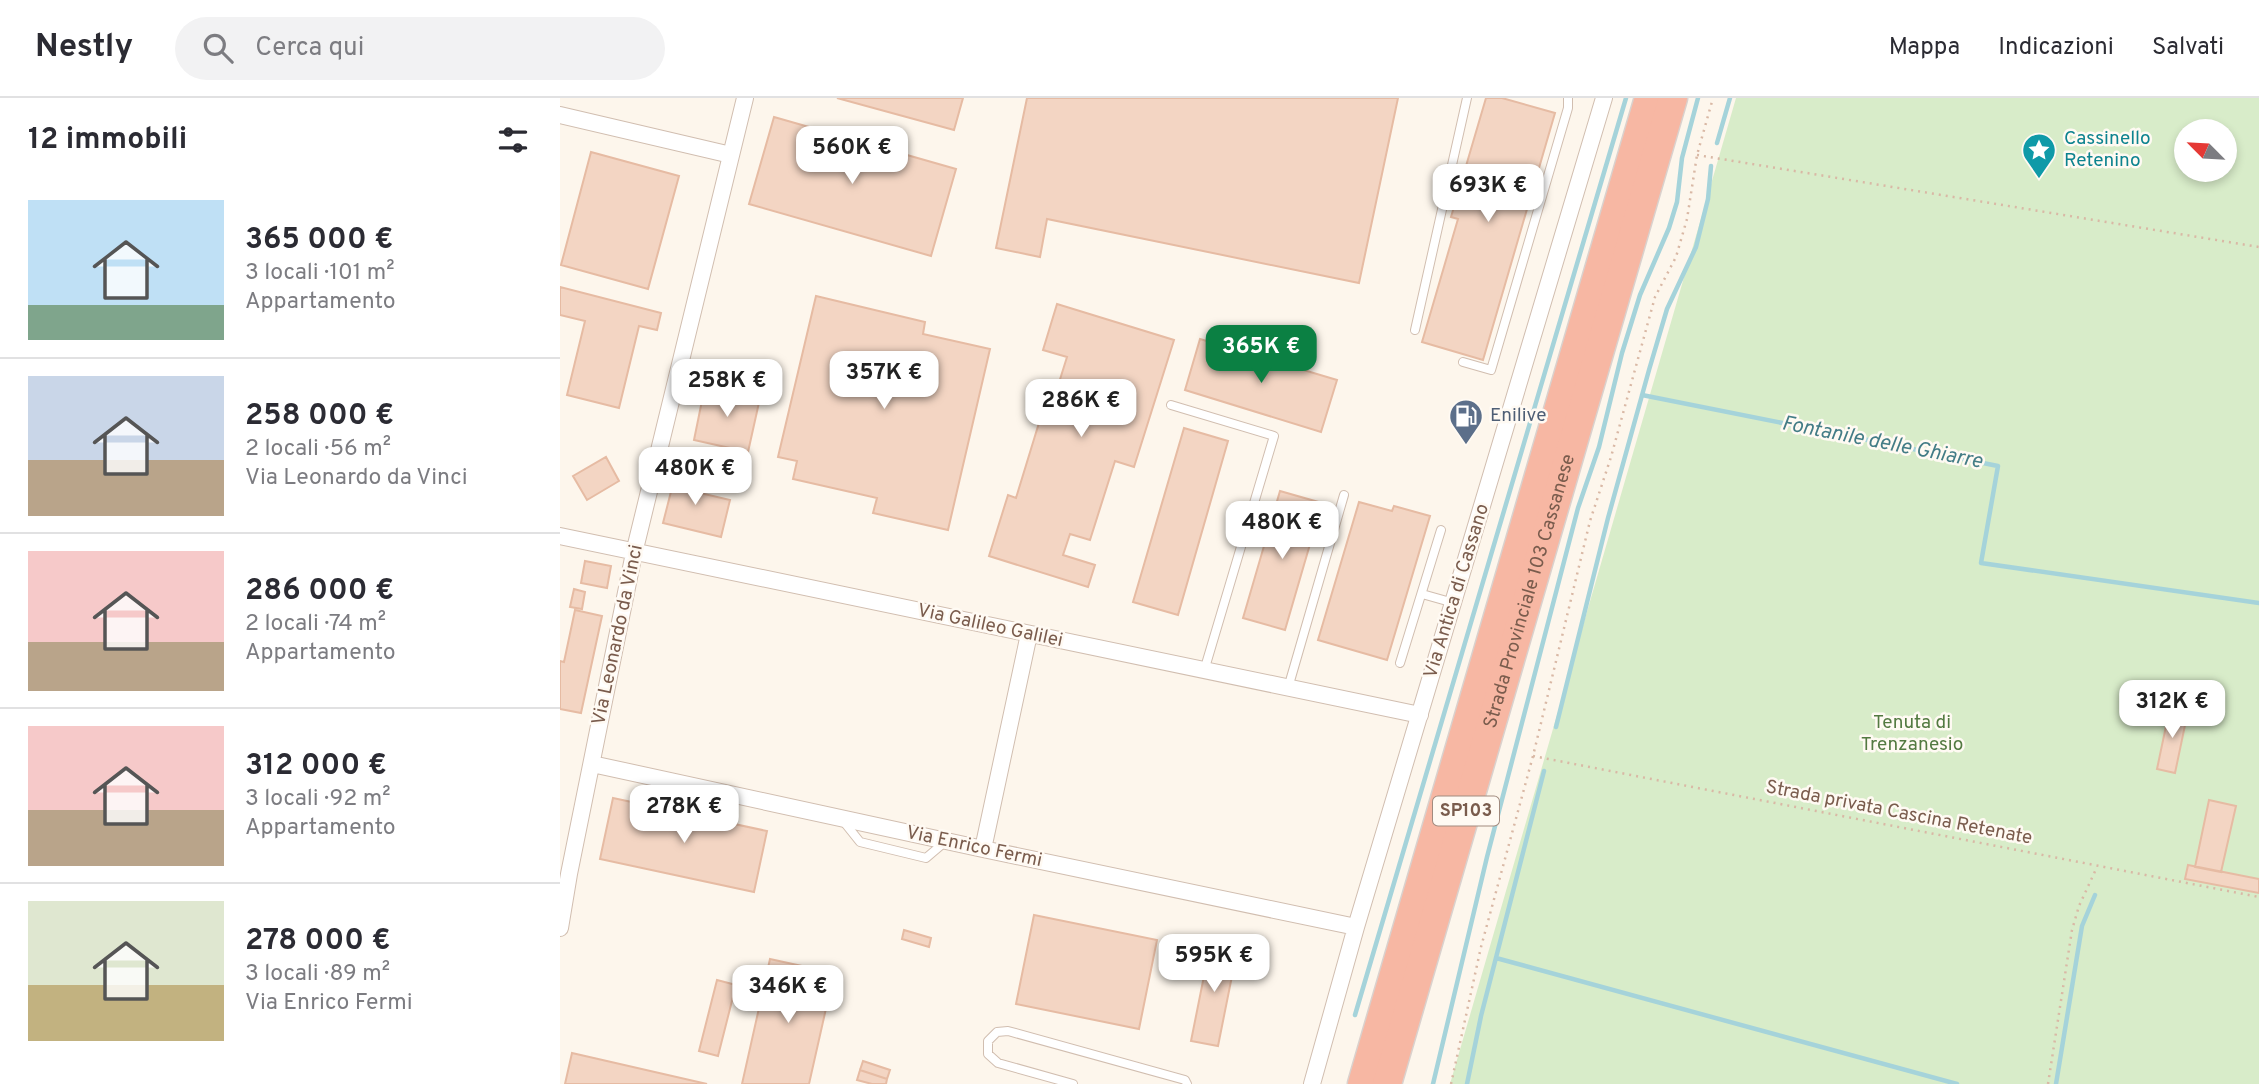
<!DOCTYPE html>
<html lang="it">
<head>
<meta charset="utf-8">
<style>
	:root { --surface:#fff; --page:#f2f2f3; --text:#2b2b33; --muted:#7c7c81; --line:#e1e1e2; --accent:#0b8043 }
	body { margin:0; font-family:Overpass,sans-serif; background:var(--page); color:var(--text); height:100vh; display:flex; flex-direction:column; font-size:26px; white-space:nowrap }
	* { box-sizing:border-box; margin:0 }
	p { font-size:23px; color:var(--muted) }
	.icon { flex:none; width:38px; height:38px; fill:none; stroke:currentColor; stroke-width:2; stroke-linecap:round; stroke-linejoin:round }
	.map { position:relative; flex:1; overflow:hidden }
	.sheet { display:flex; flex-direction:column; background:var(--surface); width:560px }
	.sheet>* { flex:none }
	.needle { width:46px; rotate:294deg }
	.tools { position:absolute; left:1614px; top:21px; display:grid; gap:14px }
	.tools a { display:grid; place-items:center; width:63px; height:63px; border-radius:50%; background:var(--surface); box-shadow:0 4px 10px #0003; font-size:35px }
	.price { position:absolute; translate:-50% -60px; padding:0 16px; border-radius:14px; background:#fff; color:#222; font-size:23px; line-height:46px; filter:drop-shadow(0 2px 4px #0008) }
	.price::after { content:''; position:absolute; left:50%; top:42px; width:21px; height:16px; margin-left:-10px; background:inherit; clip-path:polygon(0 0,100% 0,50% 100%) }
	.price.active { background:var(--accent); color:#fff }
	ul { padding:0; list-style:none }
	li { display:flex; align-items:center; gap:21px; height:175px; padding:0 28px }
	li+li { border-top:2px solid var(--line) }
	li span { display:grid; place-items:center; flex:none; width:196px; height:140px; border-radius:0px; color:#555 }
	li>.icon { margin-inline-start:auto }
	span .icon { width:84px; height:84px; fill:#fffc; stroke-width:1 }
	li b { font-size:30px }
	h2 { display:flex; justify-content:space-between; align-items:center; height:84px; padding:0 28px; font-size:30px }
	header { display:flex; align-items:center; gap:42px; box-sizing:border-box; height:98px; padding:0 35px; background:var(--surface); border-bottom:2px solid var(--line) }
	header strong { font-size:33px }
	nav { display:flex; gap:38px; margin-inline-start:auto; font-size:24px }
	.search { width:490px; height:63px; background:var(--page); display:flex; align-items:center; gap:18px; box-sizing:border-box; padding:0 24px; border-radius:38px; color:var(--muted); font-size:26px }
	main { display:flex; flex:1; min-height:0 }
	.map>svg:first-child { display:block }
	.green { fill:#d8ecc9; fill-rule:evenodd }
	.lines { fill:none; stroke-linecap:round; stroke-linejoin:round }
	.stream { stroke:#a5d3da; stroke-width:4.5 }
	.building { fill:#f3d5c3; stroke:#e6bba3; stroke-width:2 }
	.lane-casing { stroke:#d1beb0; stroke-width:10 }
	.street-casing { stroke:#d1beb0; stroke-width:18 }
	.highway-casing { stroke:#dad1cd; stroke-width:31 }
	.path { stroke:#d9b8a5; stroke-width:2.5; stroke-dasharray:2 5; stroke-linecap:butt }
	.lane { stroke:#fff; stroke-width:8 }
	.street { stroke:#fff; stroke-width:16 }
	.highway { stroke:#f7b7a3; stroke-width:28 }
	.labels { text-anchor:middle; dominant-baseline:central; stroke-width:5; stroke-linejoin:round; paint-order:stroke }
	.shield { fill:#fffaf3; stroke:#a28b7f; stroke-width:2 }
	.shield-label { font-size:18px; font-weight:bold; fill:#7a5c4d }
	.culture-label { font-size:19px; fill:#0d838f; stroke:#fffaf3; text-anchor:start }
	.service-label { font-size:19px; fill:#4e5e75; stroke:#fffaf3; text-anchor:start }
	.street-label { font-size:19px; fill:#7a5c4d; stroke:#fffaf3 }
	.park-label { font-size:19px; fill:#537a41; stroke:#fffaf3 }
	.water-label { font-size:21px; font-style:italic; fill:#437c86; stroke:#fffaf3 }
</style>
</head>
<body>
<header>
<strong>Nestly</strong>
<div class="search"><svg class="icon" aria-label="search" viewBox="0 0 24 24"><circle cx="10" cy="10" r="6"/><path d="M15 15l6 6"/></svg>Cerca qui</div>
<nav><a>Mappa</a><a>Indicazioni</a><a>Salvati</a></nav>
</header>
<main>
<section class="sheet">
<h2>12 immobili<svg class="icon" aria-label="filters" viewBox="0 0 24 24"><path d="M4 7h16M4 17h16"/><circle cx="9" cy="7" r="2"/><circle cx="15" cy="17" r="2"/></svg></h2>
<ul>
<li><span style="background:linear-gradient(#bfe0f5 75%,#7fa58c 0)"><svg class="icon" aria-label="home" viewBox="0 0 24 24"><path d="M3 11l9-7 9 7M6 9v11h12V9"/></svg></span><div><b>365 000 €</b><p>3 locali · 101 m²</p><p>Appartamento</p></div></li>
<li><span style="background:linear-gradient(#c9d6e8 60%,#b9a48a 0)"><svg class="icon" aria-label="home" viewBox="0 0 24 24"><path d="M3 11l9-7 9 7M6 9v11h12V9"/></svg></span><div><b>258 000 €</b><p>2 locali · 56 m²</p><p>Via Leonardo da Vinci</p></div></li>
<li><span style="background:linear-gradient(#f6c9c9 65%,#b9a48a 0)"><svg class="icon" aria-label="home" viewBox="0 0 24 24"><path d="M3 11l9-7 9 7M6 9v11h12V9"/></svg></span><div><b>286 000 €</b><p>2 locali · 74 m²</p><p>Appartamento</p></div></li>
<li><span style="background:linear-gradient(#f6c9c9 60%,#b9a48a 0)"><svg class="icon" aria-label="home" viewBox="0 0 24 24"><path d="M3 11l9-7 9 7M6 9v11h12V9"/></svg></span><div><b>312 000 €</b><p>3 locali · 92 m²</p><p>Appartamento</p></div></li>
<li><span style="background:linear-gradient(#dfe7d0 60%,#c2b280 0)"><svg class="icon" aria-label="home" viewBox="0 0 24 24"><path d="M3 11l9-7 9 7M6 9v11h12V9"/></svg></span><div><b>278 000 €</b><p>3 locali · 89 m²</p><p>Via Enrico Fermi</p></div></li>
</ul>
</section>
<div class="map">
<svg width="1699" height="986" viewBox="0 0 1699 986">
	<rect width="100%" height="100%" fill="#fdf6ec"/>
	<path class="green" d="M1176,0H1699V986H890ZM1626,33H1664V72H1626Z"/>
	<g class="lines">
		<path class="stream" d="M1157,45L1170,0
			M1082,297L1438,368L1421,465L1699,505
			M996,629L1048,420L1089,272L1107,211L1136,149L1148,101L1151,68
			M936,860L1397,986
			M795,917L1066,0
			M873,986L927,759L1018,410L1039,349L1062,255L1080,197L1109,130L1117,104L1122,60L1138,0
			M907,986L921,918L984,673
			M1496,986L1522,828L1535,797"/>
	</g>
	<path class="building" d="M277,0H403L394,32Z
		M467,0H838L799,185L487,121L480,159L436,150Z
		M926,0H942L995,15L923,262L862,244L898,121L891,119Z
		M214,19L396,71L371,158L189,106Z
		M31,54L119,78L88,191L1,167Z
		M0,189L101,215L97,232L79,228L59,310L7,297L25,223L0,217Z
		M256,198L365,224L363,236L430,251L388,432L313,415L317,400L233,381L237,363L218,359Z
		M497,206L614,242L574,369L555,363L530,442L510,436L503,457L535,467L528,489L429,458L448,397L456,400L490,289L497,291L507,259L483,252Z
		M640,241L777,282L761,334L625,292Z
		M145,288L200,300L188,354L134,342Z
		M624,330L668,343L618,517L573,504Z
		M46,359L59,383L27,402L13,378Z
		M116,374L144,380L140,395L170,402L161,439L103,425Z
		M720,393L762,405L725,532L683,520Z
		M799,404L832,413L834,408L870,418L827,562L758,542Z
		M25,463L51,468L47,490L21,485Z
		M14,491L25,494L22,511L10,509Z
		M15,512L42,518L21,615L0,611V563L4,564Z
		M1610,609L1628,613L1615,675L1597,671Z
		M53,700L207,733L194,794L40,761Z
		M1649,702L1676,708L1661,774L1635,769Z
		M1628,767L1699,781V795L1625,781Z
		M474,817L597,842L579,931L456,906Z
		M344,832L371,840L369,849L342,841Z
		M651,843L678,848L658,948L631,943Z
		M210,861L274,875L249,986H182Z
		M157,882L176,887L158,958L139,953Z
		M12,955L147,986H5Z
		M303,963L330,972L327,981L300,972Z
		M300,972L327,981L326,986H312L297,982Z"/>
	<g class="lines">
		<g class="lane-casing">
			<path id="lane" d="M855,232L907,0
				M903,264L931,272L1008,10V0
				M611,307L714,338L644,573
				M862,496L894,505
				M840,565L881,432
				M728,590L784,397
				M284,724L300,744L366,760L386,743
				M513,986L438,965L428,956V943L437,934L448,933L625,982L627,986"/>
		</g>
		<g class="street-casing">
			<path id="street" d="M0,17L171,57
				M0,438L860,617
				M32,666L423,751L796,829
				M423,751L469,536
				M0,830L9,776L74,455L185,0
				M752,986L796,829L1044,0"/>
		</g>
		<g class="highway-casing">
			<g id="highway">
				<path d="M802,986L1089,0"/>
				<path id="s1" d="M827,986L1113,0"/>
			</g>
		</g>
		<path class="path" d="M1137,57L1699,149
			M973,658L1699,799
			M891,986L921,849L973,658L1030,423L1051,359L1095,199L1116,159L1127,121L1137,57L1153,0
			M1488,986L1512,832L1519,808L1537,769"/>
		<use href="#lane" class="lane"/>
		<use href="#street" class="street"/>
		<use href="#highway" class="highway"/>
	</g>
	<defs>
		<g id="sight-pin" transform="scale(1.75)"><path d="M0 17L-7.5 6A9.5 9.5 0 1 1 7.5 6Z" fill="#0f9aa8" stroke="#fffaf3"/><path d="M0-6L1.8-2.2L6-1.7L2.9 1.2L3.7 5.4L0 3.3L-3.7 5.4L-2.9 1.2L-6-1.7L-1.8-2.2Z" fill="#fff"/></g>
		<g id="fuel-pin" transform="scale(1.75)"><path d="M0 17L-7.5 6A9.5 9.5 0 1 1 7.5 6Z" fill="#5c6f8a" stroke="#fffaf3"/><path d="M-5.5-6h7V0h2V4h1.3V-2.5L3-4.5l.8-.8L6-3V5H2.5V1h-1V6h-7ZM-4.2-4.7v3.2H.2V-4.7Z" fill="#fff"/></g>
	</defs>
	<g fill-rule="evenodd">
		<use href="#sight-pin" x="1479" y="52"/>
		<use href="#fuel-pin" x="906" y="318"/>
	</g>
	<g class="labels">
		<rect class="shield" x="873" y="698.5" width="66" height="29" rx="5"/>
		<g class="shield-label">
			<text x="906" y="713">SP103</text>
		</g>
		<g class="culture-label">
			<text x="1504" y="41">Cassinello<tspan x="1504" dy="22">Retenino</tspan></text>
		</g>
		<g class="service-label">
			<text x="930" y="318">Enilive</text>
		</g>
		<g class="street-label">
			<text transform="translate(897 493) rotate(-73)">Via Antica di Cassano</text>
			<text stroke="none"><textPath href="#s1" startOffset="513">Strada Provinciale 103 Cassanese</textPath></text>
			<text transform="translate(430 528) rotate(12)">Via Galileo Galilei</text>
			<text transform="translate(58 537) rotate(-78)">Via Leonardo da Vinci</text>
			<text transform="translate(1339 715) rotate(11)">Strada privata Cascina Retenate</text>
			<text transform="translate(414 749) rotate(12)">Via Enrico Fermi</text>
		</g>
		<g class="park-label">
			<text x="1352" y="625">Tenuta di<tspan x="1352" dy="22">Trenzanesio</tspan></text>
		</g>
		<g class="water-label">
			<text transform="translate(1322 345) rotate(11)">Fontanile delle Ghiarre</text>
		</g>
	</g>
</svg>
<div class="tools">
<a><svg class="needle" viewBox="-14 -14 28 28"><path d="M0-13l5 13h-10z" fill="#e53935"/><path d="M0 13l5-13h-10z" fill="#7c7c81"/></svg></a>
</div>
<b class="price" style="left:292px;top:88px">560K €</b>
<b class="price" style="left:928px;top:126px">693K €</b>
<b class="price active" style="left:701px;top:287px">365K €</b>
<b class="price" style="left:324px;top:313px">357K €</b>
<b class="price" style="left:167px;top:321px">258K €</b>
<b class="price" style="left:521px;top:341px">286K €</b>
<b class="price" style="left:135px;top:409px">480K €</b>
<b class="price" style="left:722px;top:463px">480K €</b>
<b class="price" style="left:1612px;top:642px">312K €</b>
<b class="price" style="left:124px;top:747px">278K €</b>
<b class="price" style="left:654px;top:896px">595K €</b>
<b class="price" style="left:228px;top:927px">346K €</b>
</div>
</main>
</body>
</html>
